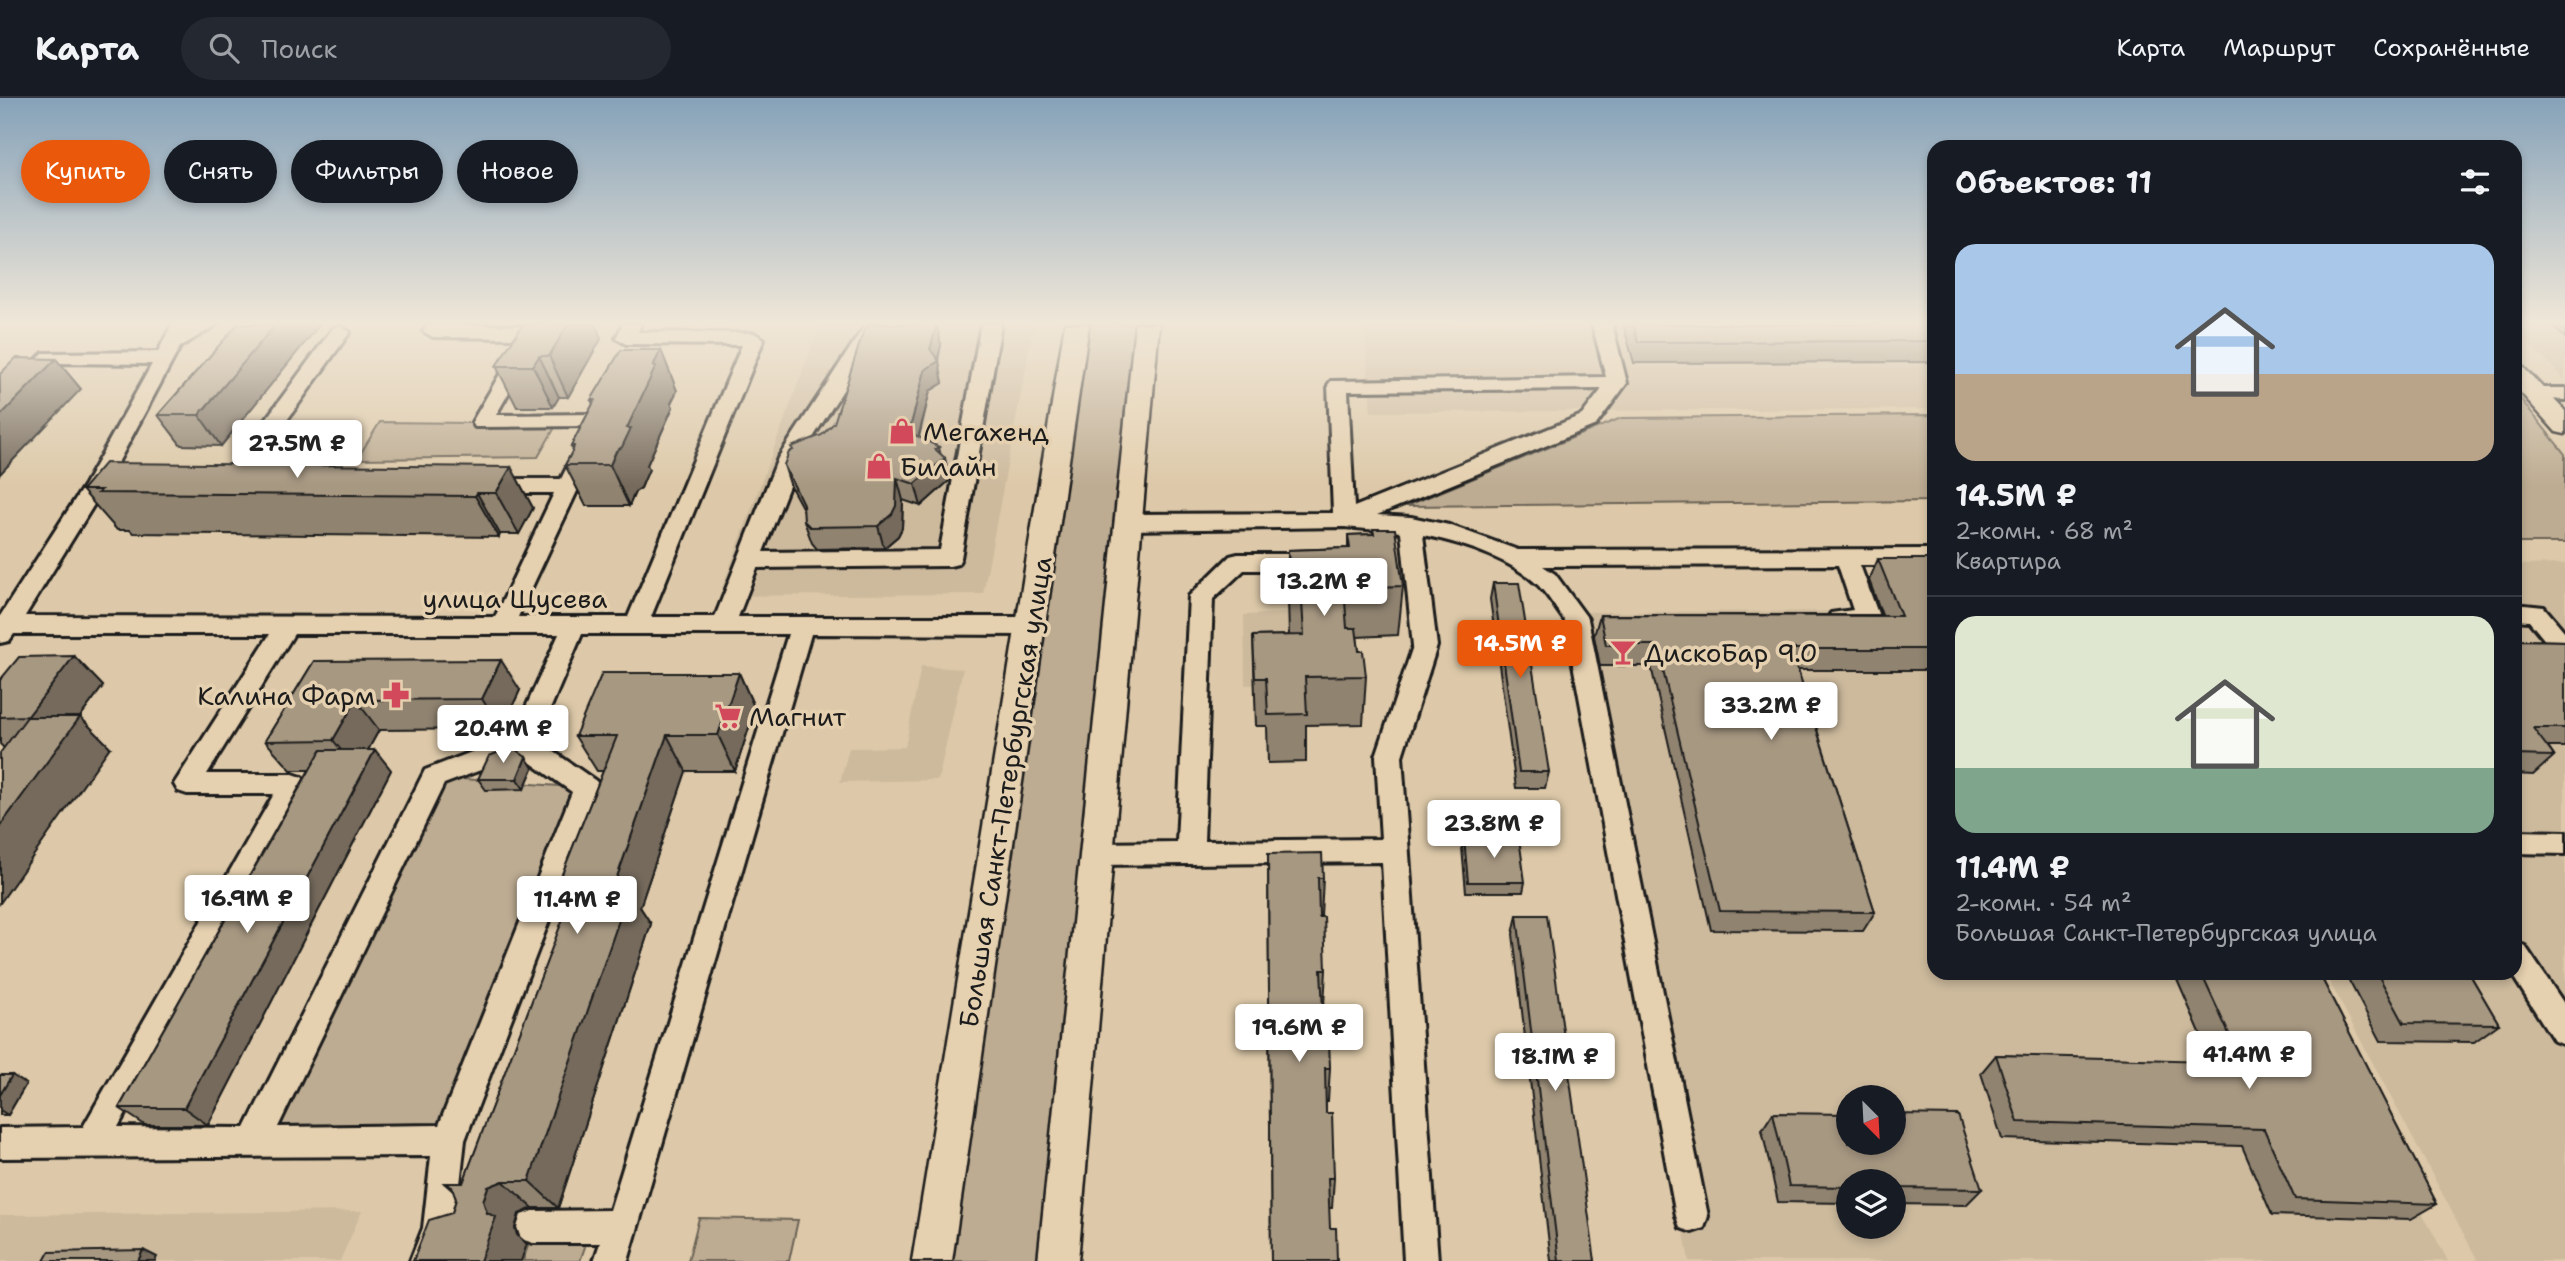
<!DOCTYPE html>
<html lang="ru">
<head>
<meta charset="utf-8">
<style>
	:root { --surface:#171b24; --page:#242831; --text:#f1f3f6; --muted:#9ea1a6; --line:#363941; --accent:#ea580c }
	body { margin:0; font-family:"Shantell Sans",sans-serif; background:var(--page); color:var(--text); height:100vh; display:flex; flex-direction:column; font-size:26px; white-space:nowrap }
	* { box-sizing:border-box; margin:0 }
	p { font-size:23px; color:var(--muted) }
	.icon { flex:none; width:38px; height:38px; fill:none; stroke:currentColor; stroke-width:2; stroke-linecap:round; stroke-linejoin:round }
	.map { position:relative; flex:1; overflow:hidden }
	.panel { position:absolute; left:1927px; top:42px; width:595px; height:840px; display:flex; flex-direction:column; background:var(--surface); border-radius:21px; box-shadow:0 4px 10px #0003 }
	.panel>* { flex:none }
	.banner { position:absolute; left:21px; top:42px; width:665px; height:63px; display:flex; gap:14px }
	.needle { width:46px; rotate:156deg }
	.controls { position:absolute; left:1836px; top:987px; display:grid; gap:14px }
	.controls a { display:grid; place-items:center; width:70px; height:70px; border-radius:50%; background:var(--surface); box-shadow:0 4px 10px #0003; font-size:35px }
	.price { position:absolute; translate:-50% -60px; padding:0 16px; border-radius:7px; background:#fff; color:#222; font-size:23px; line-height:46px; filter:drop-shadow(0 2px 4px #0008) }
	.price::after { content:''; position:absolute; left:50%; top:42px; width:21px; height:16px; margin-left:-10px; background:inherit; clip-path:polygon(0 0,100% 0,50% 100%) }
	.price.selected { background:var(--accent); color:#fff }
	ul { padding:0; list-style:none }
	li { display:grid; align-content:center; gap:14px; height:371px; padding:0 28px }
	li+li { border-top:2px solid var(--line) }
	li span { display:grid; place-items:center; height:217px; border-radius:21px; color:#555 }
	li>.icon { margin-inline-start:auto }
	span .icon { width:126px; height:126px; fill:#fffc; stroke-width:1 }
	li b { font-size:30px }
	h2 { display:flex; justify-content:space-between; align-items:center; height:84px; padding:0 28px; font-size:30px }
	.pill { padding:0 24px; border-radius:32px; background:var(--surface); box-shadow:0 4px 10px #0003; font-size:24px; line-height:63px }
	.pill.selected { background:var(--accent); color:#fff }
	header { display:flex; align-items:center; gap:42px; box-sizing:border-box; height:98px; padding:0 35px; background:var(--surface); border-bottom:2px solid var(--line) }
	header strong { font-size:33px }
	nav { display:flex; gap:38px; margin-inline-start:auto; font-size:24px }
	.search { width:490px; height:63px; background:var(--page); display:flex; align-items:center; gap:18px; box-sizing:border-box; padding:0 24px; border-radius:38px; color:var(--muted); font-size:26px }
	.map>svg:first-child { display:block }
	.built { fill:#cdba9d; fill-rule:evenodd }
	.green { fill:#bdac92; stroke:#6c6457; stroke-width:2 }
	.lines { fill:none; stroke-linecap:round; stroke-linejoin:round }
	.minor-casing { stroke:#1c1c1c; stroke-width:6 }
	.major-casing { stroke:#1c1c1c; stroke-width:5 }
	.minor { fill:#e5d0af; fill-rule:evenodd }
	.major { fill:#e5d0af; fill-rule:evenodd }
	.wall { fill:#908370; stroke:#1c1c1c; stroke-width:2 }
	.shaded-wall { fill:#756a5b; stroke:#1c1c1c; stroke-width:2 }
	.building { fill:#a79882; stroke:#1c1c1c; stroke-width:2 }
	.labels { text-anchor:middle; dominant-baseline:central; stroke-width:7; stroke-linejoin:round; paint-order:stroke }
	.poi-label { font-size:26px; fill:#1c1c1c; stroke:#e5d0af; text-anchor:start }
	.street-label { font-size:26px; fill:#1c1c1c; stroke:#e5d0af }
</style>
</head>
<body>
<header>
<strong>Карта</strong>
<div class="search"><svg class="icon" aria-label="search" viewBox="0 0 24 24"><circle cx="10" cy="10" r="6"/><path d="M15 15l6 6"/></svg>Поиск</div>
<nav><a>Карта</a><a>Маршрут</a><a>Сохранённые</a></nav>
</header>
<div class="map">
<svg width="2565" height="1163" viewBox="0 0 2565 1163">
	<rect width="100%" height="100%" fill="#ddc9a9"/>
	<filter id="ink" filterUnits="userSpaceOnUse"><feTurbulence type="fractalNoise" baseFrequency=".0143" numOctaves="2"/><feDisplacementMap in="SourceGraphic" scale="14" xChannelSelector="R" yChannelSelector="G"/><feConvolveMatrix kernelMatrix="1 2 1 2 8 2 1 2 1" color-interpolation-filters="sRGB"/></filter>
	<g filter="url(#ink)">
		<path class="built" d="M820,226H1034L983,496L719,498Z
			M1364,226H1934V311L1371,314Z
			M2515,226H2565V282L2515,232Z
			M2565,466V1163H2478L2325,875H2515V467Z
			M1934,513V875H2294L2448,1163H1689L1569,514ZM1848,999H1894V1045H1848ZM1848,1083H1894V1129H1848Z
			M1288,515L1289,537L1300,536L1303,573L1315,585L1245,587L1244,517Z
			M921,568L963,571L938,682L840,684L849,650L905,649Z
			M362,1113L340,1163H0V1117Z"/>
		<path class="green" d="M1086,226H1135L1042,1163H948Z
			M2515,294L2565,356V445H2515Z
			M1934,317V403L1406,408L1621,320Z
			M380,324L557,326L538,359L357,361Z
			M434,679L587,690L449,1042L254,1045Z
			M699,1120L798,1122L789,1163H688Z
			M534,1130L573,1131L585,1149L580,1163H523Z"/>
		<g class="lines">
			<g class="minor-casing">
				<path id="minor" d="M172,226H190L189,228L194,226H218L180,249L106,387L25,518L495,519L554,395H491L483,393L480,388L483,383L491,381H561L567,369H583L586,374L518,519H628L742,247L626,246L616,240L623,226H641L638,234L754,235L764,241L651,519H715L778,360L866,226H885L800,360L763,454L940,452L981,226H1001L961,460L958,466L950,468L757,470L738,519H1030L1038,522L1042,528L1038,534L1030,537L811,536L628,1163H594L600,1145H533L521,1141L517,1129L521,1117L533,1113L610,1112L788,536H582L537,642L596,683L600,690L465,1042L455,1130L444,1163H410L423,1130L431,1058L0,1060V1030L83,1029L274,696H187L178,693L174,686L270,536H14L9,543L0,545V518L85,386L152,266L55,265L7,315L0,316V298L43,255L158,254ZM294,536H559L513,638L425,672L245,1030L118,1029L306,686L302,679L293,676H207ZM520,657L572,694L439,1027L278,1029L444,686Z
					M428,226L528,228L530,226H548L496,317L595,316L602,317L605,322L602,327L595,328L475,329L472,324L521,240L433,239L423,233Z
					M1592,226H1612L1627,285L1596,327L1377,417L1411,419L1449,427L1518,452L1934,451V467H1860L1880,521L1876,527C1862,531 1845,531 1831,527L1827,521L1831,515L1853,512L1838,467L1543,468L1555,476L1588,521L1708,1118L1704,1130L1692,1134L1680,1130L1676,1118L1565,523C1556,511 1548,497 1538,487C1509,460 1462,445 1423,437L1437,548L1402,658L1438,1163H1404L1382,764L1097,767L1087,764L1083,756L1087,748L1097,745L1177,744L1189,498L1230,458L1238,456H1319L1327,458L1330,464L1327,470L1319,472H1244L1213,501L1204,743L1381,741L1376,658L1413,548L1401,434L1344,429L1128,432L1120,429L1117,424L1120,419L1128,416L1333,415L1328,287L1331,283L1606,279ZM1602,291L1582,317L1354,409L1348,293Z
					M340,228L350,234L237,392H221L218,387L221,382L333,230Z
					M2536,290H2565V302L2529,300L2526,296L2529,292Z
					M2515,506L2544,509L2565,534V560L2557,557L2529,523L2515,522Z
					M2515,733L2565,734V756L2515,755Z
					M2515,844L2525,848L2565,907V947L2554,943L2511,875H2515Z"/>
			</g>
			<g class="major-casing">
				<path id="major" d="M1065,226H1089L952,1163H912Z
					M1135,226H1159L1078,1163H1038Z
					M2515,267L2523,269L2565,313V336L2556,334L2515,288Z"/>
			</g>
			<use href="#minor" class="minor"/>
			<use href="#major" class="major"/>
		</g>
		<path class="wall" d="M238,226H320L221,348L181,347L158,317Z
			M1623,226H1934V264L1634,265Z
			M2550,226H2565V240Z
			M598,232L601,241L568,299H559L553,309H517L496,268Z
			M941,247L938,262L943,285L930,293L919,339L940,356L950,382L921,408L903,402L902,430L898,438L884,450L817,451L812,445L804,423V413L791,389L784,367L822,337Z
			M661,252L677,293L671,305L673,309L647,367L649,371L641,390L635,394L629,408H586L565,367L573,352L571,348L593,306L591,302Z
			M511,369L533,410L519,436H500L499,439L133,435L130,432H117L82,392Z
			M1373,431L1403,488L1398,537L1357,539L1359,553L1366,578L1363,626L1306,627V664L1268,665L1267,628H1256L1253,538L1289,537L1288,501V452L1348,450V437L1373,436Z
			M1878,461H1934V572H1798L1875,814L1863,833L1711,832L1651,568H1600L1594,538L1600,517H1882L1869,482Z
			M1493,485L1549,674L1545,690H1516L1490,501Z
			M2515,542L2565,543V649H2548L2554,658L2533,677L2515,676Z
			M74,558L103,588L80,619L110,649H3L0,646V582Z
			M314,563L520,592L502,631L379,632L368,652H375L391,672L208,1027H145L119,1010L309,672H291L265,643Z
			M739,575L755,611L735,673H686L640,809L651,826L558,1110H533L519,1116L515,1130L517,1137L527,1146L452,1115L456,1101L453,1093L444,1085H463L567,811L555,794L603,673H597L575,638Z
			M533,670L524,691L486,692L478,681Z
			M1464,740L1525,784L1523,794H1466L1462,750Z
			M1268,756L1323,780L1321,818H1319L1326,872L1324,908H1322L1330,970L1328,1003H1326V1015L1334,1080L1332,1110H1329L1271,1163Z
			M1517,817L1595,1163H1551L1513,836Z
			M2174,875H2319L2437,1106L2411,1121L2272,1117L2242,1048L2002,1041L1981,975L1996,957L2213,964Z
			M2345,875H2469L2499,926L2474,944L2381,943Z
			M0,977L26,986L8,1017H0Z
			M1773,1015L1982,1091L1966,1107L1894,1106V1083H1848V1105L1778,1104L1762,1032Z"/>
		<path class="shaded-wall" d="M276,226H320L221,348L199,317Z
			M568,226H595L601,241L568,299L549,258Z
			M937,226L941,247L937,264L939,263L943,285L930,293L914,356L909,334Z
			M661,252L677,293L671,305L673,309L647,367L649,371L641,390L635,394L629,408L610,367L627,330L653,268Z
			M539,258L559,299L553,309L533,268Z
			M56,261L81,291L0,376V318Z
			M939,349L942,363L945,360L950,382L921,408L915,386L935,351Z
			M511,369L533,410L519,436L496,395Z
			M897,380L903,402L902,430L898,438L884,450L878,428Z
			M477,395L500,436L499,439L475,398Z
			M74,558L103,588L80,619L110,649L0,805V728L59,647L28,618Z
			M501,562L520,592L502,631L482,601Z
			M739,575L755,611L735,673L718,637Z
			M356,602L379,632L357,672L333,642Z
			M667,637L686,673L640,809L651,826L558,1110L529,1083L612,793Z
			M375,652L391,672L208,1027L184,1010Z
			M526,659L533,670L524,691L517,681Z
			M12,977L26,986L8,1017L0,1012V997Z
			M503,1083L533,1110L519,1116L515,1130L517,1137L527,1146L521,1163H480L487,1115L483,1103L488,1089Z
			M143,1152L157,1159L155,1163H138Z"/>
		<path class="building" d="M238,226H276L199,317H158Z
			M523,226H568L549,258H539L533,268H496Z
			M869,226H937L930,251L939,263L925,272L909,334L939,349L935,351L945,360L915,386L897,380L896,408L892,416L878,428L810,429L804,423L803,406L784,367L789,354L793,352L791,349L822,337L834,325L863,235Z
			M1633,226H1934V243L1638,244Z
			M621,252H661L653,268H656L627,330H631L622,349L616,353L610,367H565L573,352L574,348H571L595,302H591Z
			M16,260L56,261L0,318V276Z
			M105,365L511,369L496,395H477L475,398L98,395L101,392H82Z
			M1373,431H1395L1403,488L1344,490L1347,530H1356L1359,553H1363L1366,578L1305,579L1307,616L1268,617L1266,580H1255L1253,538L1304,537L1301,487L1290,488L1288,452L1350,450L1348,437L1374,436Z
			M1878,461H1934V551H1791L1875,814L1720,813L1657,547H1606L1600,517L1901,518Z
			M1493,485H1519L1549,674H1519Z
			M2515,542L2565,543V630H2533L2554,658L2515,657Z
			M74,558L28,618L0,619V582L19,559Z
			M501,562L482,601L356,602L333,642L265,643L314,563Z
			M602,575H739L718,637H667L612,793H629L529,1083H503L488,1089L483,1103L487,1115L496,1119L480,1163H413L429,1122L452,1115L456,1101L452,1089L444,1085H463L573,794H555L617,638H575Z
			M27,619H80L0,728V655Z
			M512,649L526,659L517,681H478L489,658Z
			M321,652H375L184,1010H119Z
			M1464,740H1519L1525,784H1468Z
			M1322,755L1323,780H1318L1319,819H1324L1326,872H1321L1323,912H1328L1330,970H1325L1326,1015H1332L1334,1080H1328L1330,1130H1336L1337,1163H1271L1268,756Z
			M1517,817H1547L1595,1163H1559Z
			M2201,875H2319L2437,1106L2295,1101L2264,1031L2018,1024L1996,957L2242,964Z
			M2377,875H2469L2499,926L2404,925Z
			M0,977H12L0,997Z
			M1773,1015L1848,1016V1045H1894V1016L1958,1017L1982,1091L1894,1090V1083H1848V1089L1789,1088Z
			M143,1152L138,1163H44L49,1154Z"/>
	</g>
	<linearGradient id="sky" x2="0" y2="1"><stop stop-color="#86a2b9"/><stop offset="0.58" stop-color="#f0e7d8"/><stop offset="1" stop-color="#f0e7d8" stop-opacity="0"/></linearGradient>
	<rect width="2565" height="388" fill="url(#sky)"/>
	<defs>
		<g id="shop-bare" transform="scale(2.1)"><path d="M-5-2.5h2.3a2.7 3.5 0 0 1 5.4 0H5L5.5 6h-11ZM-1.5-2.5h3a1.5 2.3 0 0 0-3 0Z" fill="#d1495b" stroke="#e5d0af" stroke-width="2.5" paint-order="stroke"/></g>
		<g id="bar-bare" transform="scale(2.1)"><path d="M-6-5H6L.8 .8V4.5H3.5V6h-7V4.5H-.8V.8Z" fill="#d1495b" stroke="#e5d0af" stroke-width="2.5" paint-order="stroke"/></g>
		<g id="pharmacy-bare" transform="scale(2.1)"><path d="M-2-6h4v4h4v4h-4v4h-4v-4h-4v-4h4Z" fill="#d1495b" stroke="#e5d0af" stroke-width="2.5" paint-order="stroke"/></g>
		<g id="supermarket-bare" transform="scale(2.1)"><path d="M-6-5.5h2.5l.6 2H6L4.5 2H-2.5L-4.4-4H-6ZM-1.5 3.2a1.3 1.3 0 1 0 .1 0ZM3 3.2a1.3 1.3 0 1 0 .1 0Z" fill="#d1495b" stroke="#e5d0af" stroke-width="2.5" paint-order="stroke"/></g>
	</defs>
	<g fill-rule="evenodd">
		<use href="#shop-bare" x="902" y="333"/>
		<use href="#shop-bare" x="879" y="368"/>
		<use href="#bar-bare" x="1623" y="554"/>
		<use href="#pharmacy-bare" x="396" y="597"/>
		<use href="#supermarket-bare" x="728" y="618"/>
	</g>
	<g class="labels">
		<g class="poi-label">
			<text x="923" y="333">Мегахенд</text>
			<text x="900" y="368">Билайн</text>
			<text x="1644" y="554">ДискоБар 9.0</text>
			<text x="375" y="597" text-anchor="end">Калина Фарм</text>
			<text x="749" y="618">Магнит</text>
		</g>
		<g class="street-label">
			<text x="515" y="500">улица Щусева</text>
			<text transform="translate(1005 694) rotate(-81)">Большая Санкт-Петербургская улица</text>
		</g>
	</g>
</svg>
<div class="controls">
<a><svg class="needle" viewBox="-14 -14 28 28"><path d="M0-13l5 13h-10z" fill="#e53935"/><path d="M0 13l5-13h-10z" fill="#9ea1a6"/></svg></a>
<a><svg class="icon" aria-label="layers" viewBox="0 0 24 24"><path d="M12 4l9 5-9 5-9-5zM3 14l9 5 9-5"/></svg></a>
</div>
<b class="price" style="left:297px;top:382px">27.5M ₽</b>
<b class="price" style="left:1324px;top:520px">13.2M ₽</b>
<b class="price selected" style="left:1520px;top:582px">14.5M ₽</b>
<b class="price" style="left:1771px;top:644px">33.2M ₽</b>
<b class="price" style="left:503px;top:667px">20.4M ₽</b>
<b class="price" style="left:1494px;top:762px">23.8M ₽</b>
<b class="price" style="left:247px;top:837px">16.9M ₽</b>
<b class="price" style="left:577px;top:838px">11.4M ₽</b>
<b class="price" style="left:1299px;top:966px">19.6M ₽</b>
<b class="price" style="left:2249px;top:993px">41.4M ₽</b>
<b class="price" style="left:1555px;top:995px">18.1M ₽</b>
<div class="banner">
<a class="pill selected">Купить</a>
<a class="pill">Снять</a>
<a class="pill">Фильтры</a>
<a class="pill">Новое</a>
</div>
<section class="panel">
<h2>Объектов: 11<svg class="icon" aria-label="filters" viewBox="0 0 24 24"><path d="M4 7h16M4 17h16"/><circle cx="9" cy="7" r="2"/><circle cx="15" cy="17" r="2"/></svg></h2>
<ul>
<li><span style="background:linear-gradient(#a9c7e8 60%,#b9a48a 0)"><svg class="icon" aria-label="home" viewBox="0 0 24 24"><path d="M3 11l9-7 9 7M6 9v11h12V9"/></svg></span><div><b>14.5M ₽</b><p>2-комн. · 68 m²</p><p>Квартира</p></div></li>
<li><span style="background:linear-gradient(#dfe7d0 70%,#7fa58c 0)"><svg class="icon" aria-label="home" viewBox="0 0 24 24"><path d="M3 11l9-7 9 7M6 9v11h12V9"/></svg></span><div><b>11.4M ₽</b><p>2-комн. · 54 m²</p><p>Большая Санкт-Петербургская улица</p></div></li>
</ul>
</section>
</div>
</body>
</html>
